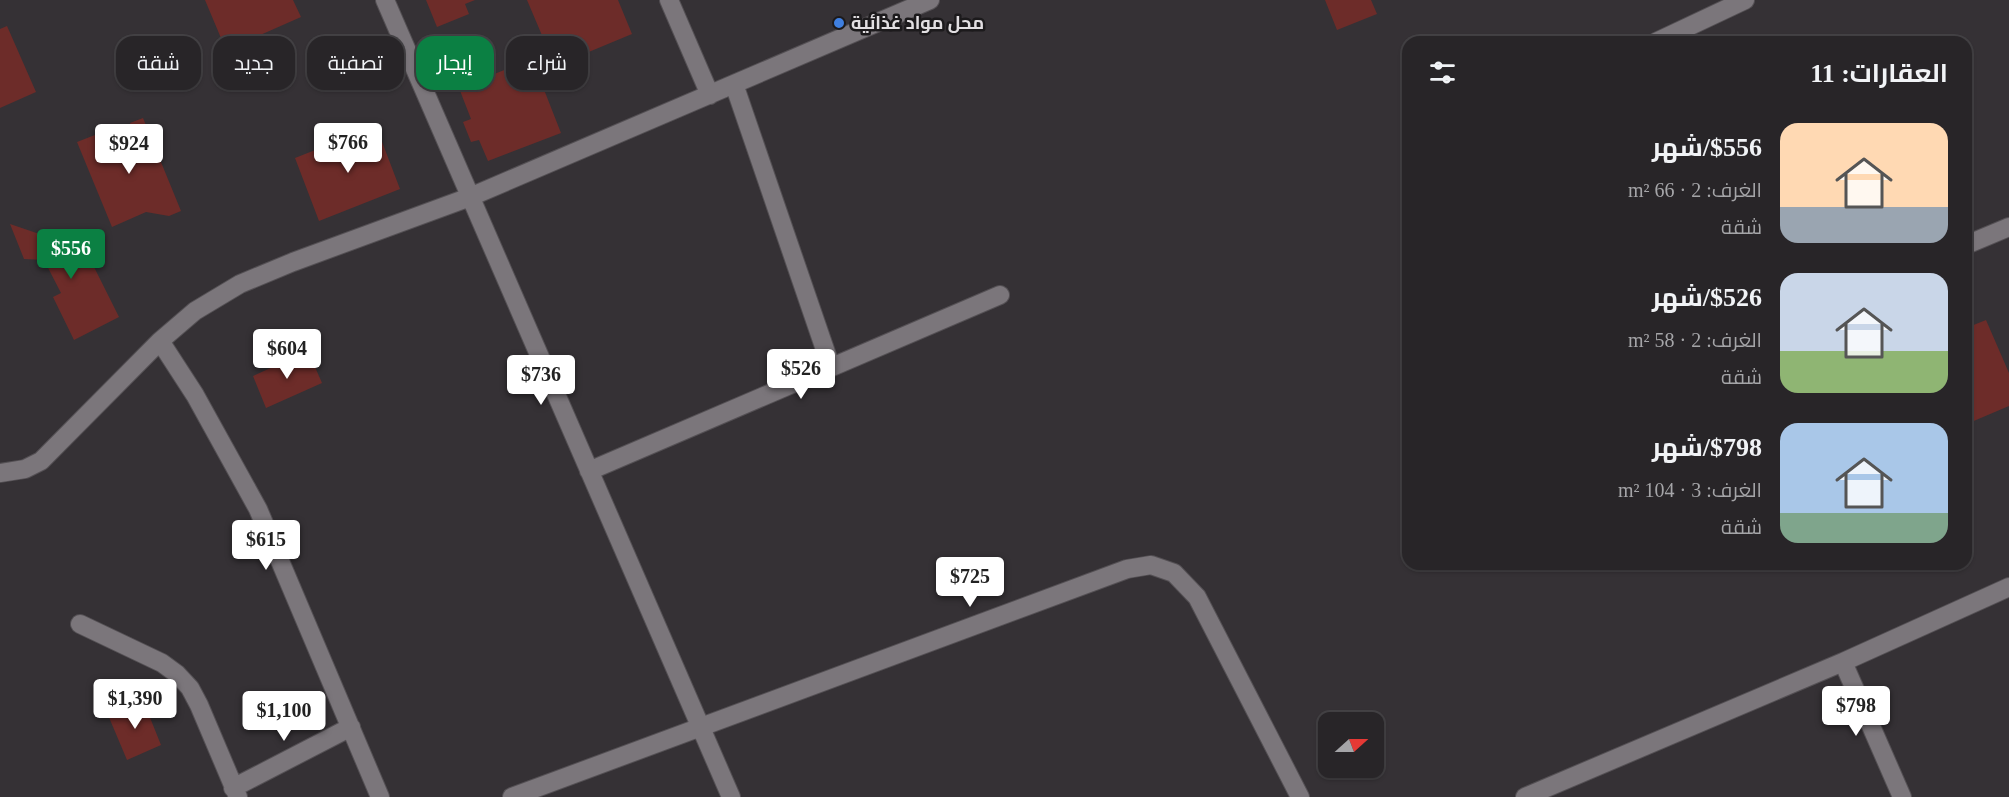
<!DOCTYPE html>
<html lang="ar">
<head>
<meta charset="utf-8">
<style>
	:root { --surface:#282528; --page:#343134; --text:#f1f3f6; --muted:#a5a5a8; --line:#444245; --accent:#0b8043 }
	body { margin:0; font-family:"Times New Roman",Cairo,serif; background:var(--page); color:var(--text); direction:rtl; height:100vh; display:flex; flex-direction:column; font-size:22px; white-space:nowrap }
	* { box-sizing:border-box; margin:0 }
	p { font-size:20px; color:var(--muted) }
	.icon { flex:none; width:33px; height:33px; fill:none; stroke:currentColor; stroke-width:2; stroke-linecap:round; stroke-linejoin:round }
	.map { position:relative; flex:1; overflow:hidden; direction:ltr }
	.sheet { position:absolute; left:1402px; top:36px; width:570px; height:534px; display:flex; flex-direction:column; background:var(--surface); border-radius:18px; box-shadow:0 2px 4px #0004,0 0 0 2px var(--line); direction:rtl }
	.sheet>* { flex:none }
	.banner { position:absolute; left:18px; top:36px; width:570px; height:54px; direction:rtl; display:flex; gap:12px }
	.needle { width:39px; rotate:69deg }
	.tools { position:absolute; left:1318px; top:712px; display:grid; gap:12px }
	.tools a { display:grid; place-items:center; width:66px; height:66px; border-radius:12px; background:var(--surface); box-shadow:0 2px 4px #0004,0 0 0 2px var(--line); font-size:30px }
	.price { position:absolute; translate:-50% -51px; padding:0 14px; border-radius:6px; background:#fff; color:#222; font-size:20px; line-height:39px; filter:drop-shadow(0 2px 3px #0008) }
	.price::after { content:''; position:absolute; left:50%; top:36px; width:18px; height:14px; margin-left:-9px; background:inherit; clip-path:polygon(0 0,100% 0,50% 100%) }
	.price.selected { background:var(--accent); color:#fff }
	ul { padding:0; list-style:none }
	li { display:flex; align-items:center; gap:18px; height:150px; padding:0 24px }
	li span { display:grid; place-items:center; flex:none; width:168px; height:120px; border-radius:18px; color:#555 }
	li>.icon { margin-inline-start:auto }
	span .icon { width:72px; height:72px; fill:#fffc; stroke-width:1 }
	li b { font-size:26px }
	h2 { display:flex; justify-content:space-between; align-items:center; height:72px; padding:0 24px; font-size:26px }
	.chip { padding:0 21px; border-radius:18px; background:var(--surface); box-shadow:0 2px 4px #0004,0 0 0 2px var(--line); font-size:21px; line-height:54px }
	.chip.selected { background:var(--accent); color:#fff }
	.map>svg:first-child { display:block }
	.building { fill:#6d2c29 }
	.lines { fill:none; stroke-linecap:round; stroke-linejoin:round }
	.minor-casing { stroke:#545054; stroke-width:20 }
	.minor { stroke:#7b767b; stroke-width:18 }
	.shop-dot { fill:#3f7fe0; stroke:#1c1a1c; stroke-width:2 }
	.labels { text-anchor:middle; dominant-baseline:central; stroke-width:5; stroke-linejoin:round; paint-order:stroke }
	.poi-label { font-size:18px; font-weight:bold; fill:#e2dfe2; stroke:#1c1a1c; text-anchor:start }
</style>
</head>
<body>
<div class="map">
<svg width="2009" height="797" viewBox="0 0 2009 797">
	<rect width="100%" height="100%" fill="#353135"/>
	<path class="building" d="M205,0H293L301,17L226,50Z
		M426,0H475L465,4L469,14L437,27Z
		M527,0H618L632,34L555,66Z
		M1325,0H1371L1377,14L1337,30Z
		M7,26L36,92L0,108V29Z
		M532,59L561,133L488,161L479,140L471,142L463,122L471,119L459,88Z
		M143,118L181,211L169,216L146,212L112,227L77,142L100,133L103,140L132,128L130,123Z
		M376,126L400,189L319,221L295,158Z
		M10,224L63,242L92,241V263L119,317L74,340L53,297L61,293L44,260L24,259Z
		M1986,320L2009,373V406L1969,423L1966,419V328Z
		M308,351L322,383L266,408L253,376Z
		M143,700L161,745L127,760L108,715Z"/>
	<g class="lines">
		<g class="minor-casing">
			<path id="minor" d="M385,0L731,797
				M669,0L710,95
				M1656,42L1745,0
				M734,84L831,367
				M1966,245L2009,227
				M160,341L195,395L258,509L380,797
				M589,471L1000,295
				M0,473L25,469L41,461L160,341L195,311L240,284L293,262L470,197L930,0
				M80,624L162,663L177,674L190,688L199,705L238,797
				M1843,662L1902,797
				M233,788L351,727
				M512,797L1127,569L1151,565L1174,573L1197,597L1300,797
				M1525,797L1843,662L2009,587"/>
		</g>
		<use href="#minor" class="minor"/>
	</g>
	<circle class="shop-dot" cx="839" cy="23" r="6"/>
	<g class="labels">
		<g class="poi-label">
			<text x="851" y="23">محل مواد غذائية</text>
		</g>
	</g>
</svg>
<div class="tools">
<a><svg class="needle" viewBox="-14 -14 28 28"><path d="M0-13l5 13h-10z" fill="#e53935"/><path d="M0 13l5-13h-10z" fill="#a5a5a8"/></svg></a>
</div>
<b class="price" style="left:348px;top:174px">$766</b>
<b class="price" style="left:129px;top:175px">$924</b>
<b class="price selected" style="left:71px;top:280px">$556</b>
<b class="price" style="left:287px;top:380px">$604</b>
<b class="price" style="left:801px;top:400px">$526</b>
<b class="price" style="left:541px;top:406px">$736</b>
<b class="price" style="left:266px;top:571px">$615</b>
<b class="price" style="left:970px;top:608px">$725</b>
<b class="price" style="left:135px;top:730px">$1,390</b>
<b class="price" style="left:1856px;top:737px">$798</b>
<b class="price" style="left:284px;top:742px">$1,100</b>
<div class="banner">
<a class="chip">شراء</a>
<a class="chip selected">إيجار</a>
<a class="chip">تصفية</a>
<a class="chip">جديد</a>
<a class="chip">شقة</a>
</div>
<section class="sheet">
<h2>العقارات: 11<svg class="icon" aria-label="filters" viewBox="0 0 24 24"><path d="M4 7h16M4 17h16"/><circle cx="9" cy="7" r="2"/><circle cx="15" cy="17" r="2"/></svg></h2>
<ul>
<li><span style="background:linear-gradient(#ffd9b3 70%,#9aa5b1 0)"><svg class="icon" aria-label="home" viewBox="0 0 24 24"><path d="M3 11l9-7 9 7M6 9v11h12V9"/></svg></span><div><b>$556/شهر</b><p>الغرف: 2 · 66 m²</p><p>شقة</p></div></li>
<li><span style="background:linear-gradient(#c9d6e8 65%,#8fb573 0)"><svg class="icon" aria-label="home" viewBox="0 0 24 24"><path d="M3 11l9-7 9 7M6 9v11h12V9"/></svg></span><div><b>$526/شهر</b><p>الغرف: 2 · 58 m²</p><p>شقة</p></div></li>
<li><span style="background:linear-gradient(#a9c7e8 75%,#7fa58c 0)"><svg class="icon" aria-label="home" viewBox="0 0 24 24"><path d="M3 11l9-7 9 7M6 9v11h12V9"/></svg></span><div><b>$798/شهر</b><p>الغرف: 3 · 104 m²</p><p>شقة</p></div></li>
</ul>
</section>
</div>
</body>
</html>
